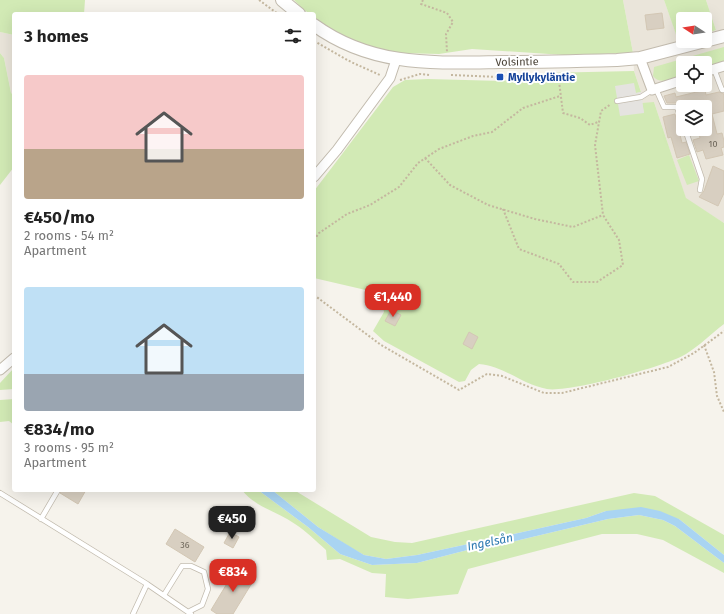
<!DOCTYPE html>
<html lang="en">
<head>
<meta charset="utf-8">
<style>
	:root { --surface:#fff; --page:#f6f6f6; --text:#222; --muted:#767676; --accent:#d93025 }
	body { margin:0; font-family:"Fira Sans",sans-serif; background:var(--page); color:var(--text); height:100vh; display:flex; flex-direction:column; font-size:15px; white-space:nowrap }
	* { box-sizing:border-box; margin:0 }
	p { font-size:13px; color:var(--muted) }
	.icon { flex:none; width:22px; height:22px; fill:none; stroke:currentColor; stroke-width:2; stroke-linecap:round; stroke-linejoin:round }
	.map { position:relative; flex:1; overflow:hidden }
	.details { position:absolute; left:12px; top:12px; width:304px; height:480px; display:flex; flex-direction:column; background:var(--surface); border-radius:4px; box-shadow:0 4px 16px #0002 }
	.details>* { flex:none }
	.needle { width:26px; rotate:282deg }
	.fabs { position:absolute; left:676px; top:12px; display:grid; gap:8px }
	.fabs a { display:grid; place-items:center; width:36px; height:36px; border-radius:4px; background:var(--surface); box-shadow:0 4px 16px #0002; font-size:20px }
	.price { position:absolute; translate:-50% -34px; padding:0 9px; border-radius:8px; background:var(--accent); color:#fff; font-size:13px; line-height:26px; filter:drop-shadow(0 1px 2px #0008) }
	.price::after { content:''; position:absolute; left:50%; top:24px; width:12px; height:9px; margin-left:-6px; background:inherit; clip-path:polygon(0 0,100% 0,50% 100%) }
	.price.selected { background:#222; color:#fff }
	ul { padding:0; list-style:none }
	li { display:grid; align-content:center; gap:8px; height:212px; padding:0 12px }
	li span { display:grid; place-items:center; height:124px; border-radius:4px; color:#555 }
	li>.icon { margin-inline-start:auto }
	span .icon { width:72px; height:72px; fill:#fffc; stroke-width:1 }
	li b { font-size:17px }
	h2 { display:flex; justify-content:space-between; align-items:center; height:48px; padding:0 12px; font-size:17px }
	.map>svg:first-child { display:block }
	.residential { fill:#eae5da; fill-rule:evenodd }
	.green { fill:#d2eab5 }
	.parking { fill:#e5e3e0 }
	.water { fill:#a9d4f2 }
	.building { fill:#d8cfc1; stroke:#d3c7b4 }
	.lines { fill:none; stroke-linecap:round; stroke-linejoin:round }
	.service-casing { stroke:#c2bbae; stroke-width:6 }
	.minor-casing { stroke:#c2bbae; stroke-width:11 }
	.tertiary-casing { stroke:#c2bbae; stroke-width:14 }
	.path { stroke:#c4b79f; stroke-width:2; stroke-dasharray:2 2; stroke-linecap:butt }
	.service { stroke:#fff; stroke-width:4.5 }
	.minor { stroke:#fff; stroke-width:9 }
	.tertiary { stroke:#fff; stroke-width:12 }
	.transit-dot { fill:#1a4fb4; stroke:#fff; stroke-width:1.5 }
	.labels { text-anchor:middle; dominant-baseline:central; stroke-width:4; stroke-linejoin:round; paint-order:stroke }
	.number-label { font-size:9px; fill:#6e675b }
	.street-label { font-size:11px; fill:#4b4439; stroke:#fff }
	.transit-label { font-size:11px; font-weight:bold; fill:#164399; stroke:#fff; text-anchor:start }
	.water-label { font-size:12px; font-style:italic; fill:#2e7ab2; stroke:#fff }
</style>
</head>
<body>
<div class="map">
<svg width="724" height="614" viewBox="0 0 724 614">
	<rect width="100%" height="100%" fill="#f6f3ec"/>
	<path class="residential" d="M623,0H664L679,42L705,41V34L716,30L706,0H724V223L686,199L654,102L644,113L620,116L634,83L641,92L634,71L633,53ZM683,63H705V85H683ZM683,107H705V129H683Z
		M0,32L14,35V95L11,93L4,58L0,53Z"/>
	<path class="green" d="M0,0H85L84,14H14V35L0,32Z
		M294,0H623L633,53L564,55L472,49L439,54L399,53L364,45L337,33L314,17V14C306,14 299,5 294,0Z
		M664,0H706L716,30L705,34V19H683V41L679,43Z
		M724,47V61L705,67V63H683V75C674,78 660,86 653,76L654,67Z
		M0,53L4,58L11,93L14,95V167L0,185Z
		M634,71L641,92L636,93L615,86L644,113L642,103L654,102L686,198L724,223V324C711,334 699,346 686,354C667,366 569,393 547,389C523,385 504,366 479,364L471,370L465,381L459,382L384,341L373,331L384,312C382,301 379,296 370,291L314,278V191L393,87L405,80L428,79L502,81L542,73Z
		M689,155L699,181L687,185L677,160Z
		M14,368V389L0,390V383Z
		M14,399V425L9,421L0,422V400Z
		M242,490H258L308,527L340,554L372,565L417,563L483,546L503,544L608,519L639,515L663,520L675,526L724,563V573L663,540L637,534H602L468,569L458,594L408,599L385,597L386,574L372,573L340,559L327,560L326,550C316,541 306,531 295,524C278,512 255,507 242,490Z
		M272,490H294L371,537L395,542L412,543L634,493L655,496L724,535V555L679,519L606,511L586,518L496,538L417,555L386,559L364,555L353,549L318,527Z"/>
	<path class="parking" d="M634,83L636,93L641,92L644,113L620,116L615,86Z"/>
	<path class="water" d="M258,490H272L318,527L364,555L386,559L417,555L496,538L586,518L606,511L641,507L660,511L679,519L724,555V563L675,526L663,520L639,515L608,519L503,544L483,546L417,563L372,565L340,554L308,527Z"/>
	<path class="building" d="M662,13L664,28L647,30L645,15Z
		M705,90L706,95L719,92L724,94V111L712,114L717,134L722,133L724,141V147L721,148L723,155L706,159L703,150L697,152L693,140L700,138L698,129H705V107H681L677,103H667L664,96L675,93L676,97Z
		M675,114L682,143L686,142L690,154L677,158L671,137L668,138L663,117Z
		M713,166L724,171V193L718,206L699,197L704,191Z
		M391,310L401,315L395,326L385,321Z
		M469,332L478,337L472,349L463,344Z
		M62,490H86L78,504L60,493Z
		M175,529L204,547L195,562L166,544Z
		M230,532L239,537L233,548L224,543Z
		M237,567L255,578L233,614H217L211,610Z"/>
	<g class="lines">
		<g class="service-casing">
			<path id="service" d="M714,69L722,90H724
				M656,89L664,107H677L683,124
				M617,101L641,97L652,90
				M685,129L702,179L700,190
				M0,493L147,584L133,614
				M41,519L58,490
				M147,584L191,614
				M164,595L182,566H191L204,572L208,589L202,605L188,612"/>
		</g>
		<g class="minor-casing">
			<path id="minor" d="M640,58L652,90L683,80
				M705,72L724,66
				M314,177L337,150L390,78L396,60
				M0,370L14,358"/>
		</g>
		<g class="tertiary-casing">
			<path id="tertiary" d="M282,0L299,14
				M314,25C372,67 434,63 501,62C540,62 579,61 617,60L640,58L724,36"/>
		</g>
		<path class="path" d="M259,0L278,14
			M423,0L421,4L447,13L453,22L446,34L447,52
			M314,41L351,62L380,75
			M558,73L563,113L580,118L590,125L598,122
			M451,75L500,77L520,74
			M400,80L420,74L429,75
			M425,158L450,185L488,205L535,219L573,227L603,215
			M503,209L519,249L559,264L573,282H597L623,265L619,240L603,215L595,145L601,111L611,104
			M314,240L319,233L347,214L370,205L399,187L418,163L439,149L473,136L492,132L523,108L560,96
			M314,295L381,345L459,390L487,374L502,376L544,393H562L668,367L694,353L724,331
			M704,345L714,372L717,396L724,412"/>
		<use href="#service" class="service"/>
		<use href="#minor" class="minor"/>
		<use href="#tertiary" class="tertiary"/>
	</g>
	<rect class="transit-dot" x="496" y="73" width="8" height="8" rx="2"/>
	<g class="labels">
		<g class="number-label">
			<text x="713" y="144">10</text>
			<text x="185" y="545">36</text>
		</g>
		<g class="street-label">
			<text transform="translate(517 62) rotate(-1)">Volsintie</text>
		</g>
		<g class="transit-label">
			<text x="508" y="77">Myllykyläntie</text>
		</g>
		<g class="water-label">
			<text transform="translate(490 542) rotate(-12)">Ingelsån</text>
		</g>
	</g>
</svg>
<div class="fabs">
<a><svg class="needle" viewBox="-14 -14 28 28"><path d="M0-13l5 13h-10z" fill="#e53935"/><path d="M0 13l5-13h-10z" fill="#767676"/></svg></a>
<a><svg class="icon" aria-label="locate" viewBox="0 0 24 24"><circle cx="12" cy="12" r="6"/><path d="M12 2v4M12 18v4M2 12h4M18 12h4"/></svg></a>
<a><svg class="icon" aria-label="layers" viewBox="0 0 24 24"><path d="M12 4l9 5-9 5-9-5zM3 14l9 5 9-5"/></svg></a>
</div>
<b class="price" style="left:393px;top:318px">€1,440</b>
<b class="price selected" style="left:232px;top:540px">€450</b>
<b class="price" style="left:233px;top:593px">€834</b>
<section class="details">
<h2>3 homes<svg class="icon" aria-label="filters" viewBox="0 0 24 24"><path d="M4 7h16M4 17h16"/><circle cx="9" cy="7" r="2"/><circle cx="15" cy="17" r="2"/></svg></h2>
<ul>
<li><span style="background:linear-gradient(#f6c9c9 60%,#b9a48a 0)"><svg class="icon" aria-label="home" viewBox="0 0 24 24"><path d="M3 11l9-7 9 7M6 9v11h12V9"/></svg></span><div><b>€450/mo</b><p>2 rooms · 54 m²</p><p>Apartment</p></div></li>
<li><span style="background:linear-gradient(#bfe0f5 70%,#9aa5b1 0)"><svg class="icon" aria-label="home" viewBox="0 0 24 24"><path d="M3 11l9-7 9 7M6 9v11h12V9"/></svg></span><div><b>€834/mo</b><p>3 rooms · 95 m²</p><p>Apartment</p></div></li>
</ul>
</section>
</div>
</body>
</html>
